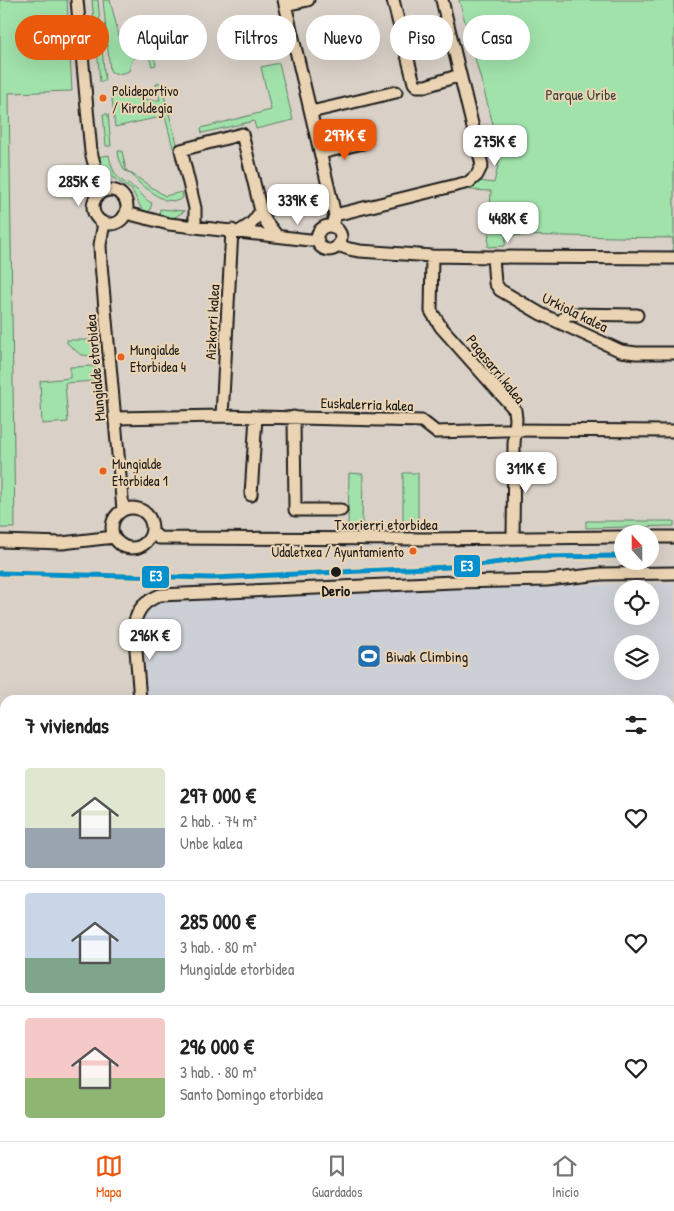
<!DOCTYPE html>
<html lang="es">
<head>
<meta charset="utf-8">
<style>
	:root { --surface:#fff; --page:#f2f2f2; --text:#222; --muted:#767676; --line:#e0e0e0; --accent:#ea580c }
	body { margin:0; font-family:"Patrick Hand",sans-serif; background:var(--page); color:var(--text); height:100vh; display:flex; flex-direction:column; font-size:19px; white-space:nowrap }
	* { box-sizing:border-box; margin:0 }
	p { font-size:16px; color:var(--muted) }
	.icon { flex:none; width:28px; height:28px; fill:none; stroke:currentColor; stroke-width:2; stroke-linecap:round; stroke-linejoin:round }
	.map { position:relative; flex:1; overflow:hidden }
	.side { position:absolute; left:0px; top:695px; width:675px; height:446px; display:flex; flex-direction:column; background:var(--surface); border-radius:15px 15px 0 0; box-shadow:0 5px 20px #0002 }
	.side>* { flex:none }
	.guide { position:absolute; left:15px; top:15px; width:645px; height:45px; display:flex; gap:10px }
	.needle { width:32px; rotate:339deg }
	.controls { position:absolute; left:614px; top:525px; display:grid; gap:10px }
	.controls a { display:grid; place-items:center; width:45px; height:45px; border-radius:50%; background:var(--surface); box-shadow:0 5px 20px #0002; font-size:25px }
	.price { position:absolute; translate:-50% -42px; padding:0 11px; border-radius:10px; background:#fff; color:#222; font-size:16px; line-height:32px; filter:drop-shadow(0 1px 2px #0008) }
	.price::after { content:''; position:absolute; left:50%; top:30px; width:15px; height:11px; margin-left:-8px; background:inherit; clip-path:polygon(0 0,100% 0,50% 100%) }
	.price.on { background:var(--accent); color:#fff }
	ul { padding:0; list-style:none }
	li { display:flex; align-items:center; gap:15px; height:125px; padding:0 25px }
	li+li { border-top:1px solid var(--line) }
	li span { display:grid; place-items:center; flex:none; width:140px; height:100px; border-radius:5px; color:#555 }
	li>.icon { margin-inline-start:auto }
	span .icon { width:60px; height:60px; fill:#fffc; stroke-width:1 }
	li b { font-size:21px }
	h2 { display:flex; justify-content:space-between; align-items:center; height:60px; padding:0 25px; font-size:21px }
	.pill { padding:0 18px; border-radius:22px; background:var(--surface); box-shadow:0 5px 20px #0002; font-size:18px; line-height:45px }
	.pill.on { background:var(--accent); color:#fff }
	.dock { display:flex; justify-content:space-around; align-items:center; height:70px; border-top:1px solid var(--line); background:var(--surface); font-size:14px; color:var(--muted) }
	.dock a { display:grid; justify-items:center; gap:2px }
	.dock .on { color:var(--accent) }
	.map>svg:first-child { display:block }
	.built { fill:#cdcfd6; fill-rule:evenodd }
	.green { fill:#a1e2ab; stroke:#5e7f64 }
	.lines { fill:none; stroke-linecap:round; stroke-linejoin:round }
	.river { stroke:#8bd9ea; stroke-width:21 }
	.minor-casing { stroke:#1c1c1c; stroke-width:15 }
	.minor { stroke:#ebd4b3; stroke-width:11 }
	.rail-1-casing { stroke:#ebd4b3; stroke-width:9 }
	.rail-1 { stroke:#0390cc; stroke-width:5 }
	.bus-dot { fill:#e76122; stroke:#ebd4b3; stroke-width:2 }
	.stop-dot { fill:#1c1c1c; stroke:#ebd4b3; stroke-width:2 }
	.labels { text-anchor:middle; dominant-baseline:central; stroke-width:4; stroke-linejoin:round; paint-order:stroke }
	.bus-label { font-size:14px; fill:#1c1c1c; stroke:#ebd4b3; text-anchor:start }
	.park-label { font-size:15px; fill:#374439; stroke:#ebd4b3 }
	.street-label { font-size:15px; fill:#1c1c1c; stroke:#ebd4b3 }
	.stop-label { font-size:15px; font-weight:bold; fill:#1c1c1c; stroke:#ebd4b3 }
	.poi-label { font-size:15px; fill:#1c1c1c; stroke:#ebd4b3; text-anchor:start }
	.line-badge { stroke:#ebd4b3; stroke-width:2 }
	.badge-label { font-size:14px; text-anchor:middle; font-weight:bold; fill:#fff }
</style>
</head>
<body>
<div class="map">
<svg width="674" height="1141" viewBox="0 0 674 1141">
	<rect width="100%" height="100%" fill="#d9d1c8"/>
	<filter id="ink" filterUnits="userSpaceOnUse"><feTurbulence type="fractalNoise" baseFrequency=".02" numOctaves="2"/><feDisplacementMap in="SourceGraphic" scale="10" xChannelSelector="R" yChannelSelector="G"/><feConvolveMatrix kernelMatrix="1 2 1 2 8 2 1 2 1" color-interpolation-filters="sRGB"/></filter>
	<g filter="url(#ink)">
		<path class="built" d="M674,583V1015H670V700H148L142,617L157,603L435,589ZM622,589H650V616H622ZM622,644H650V671H622Z
			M0,777H5V1136H402L410,1141H0Z"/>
		<path class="green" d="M0,0H67L72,91L9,93L15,528H0Z
			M92,0H98L101,33H95Z
			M103,0H110L121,44L150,38L156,65L152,66L147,50L133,59L129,71C121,74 117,75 110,71Z
			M459,0H674V252H673V238L506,235L505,246L488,247L491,191L470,190V187L478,181L494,183L501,153Z
			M96,37H101L105,81L100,82Z
			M279,63L293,120L256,129L254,121L202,133L201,128L271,110L261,67Z
			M158,82L161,84L178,147L173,148L165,116L115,127L112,99L114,94C136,85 128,94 144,99C149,101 155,100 160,100L156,85Z
			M103,114H108L111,146H106Z
			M122,151L126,170L165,196L182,192L183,198L179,200L176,201L165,200L157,196L149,190L141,185L131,174L124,170L119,158L118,151Z
			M109,155C111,164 113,174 121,180C126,184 133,186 137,190C143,195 145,200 152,203L149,213L141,208L132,190L109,175L102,166L98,157Z
			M160,209L185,211L173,218L159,216Z
			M67,340H94V356L81,355L67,343Z
			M95,366L97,381L65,383L68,422L42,424L40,381L70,378V367Z
			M349,473L363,474L362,526H348Z
			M403,473H418V526H403Z
			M586,521H674V526L586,528Z"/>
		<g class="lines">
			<path class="river" d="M0,750H5
				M492,1136L502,1141"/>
			<g class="minor-casing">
				<path id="minor" d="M77,0L91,152L95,167L104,190
					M284,0L335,215L333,222V226
					M393,0L414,83L417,86H426L460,75
					M285,5L308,0
					M311,112L396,92
					M321,153L363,143
					M93 207a17 17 0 1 1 34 0a17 17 0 1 1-34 0Z
					M126,213L169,224L318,241
					M335,215L469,182L477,175L482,165L442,0
					M104,223L100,245L101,264L123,510
					M195,226V208L181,150L242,134L261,211L266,222L277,236
					M317 238a12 12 0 1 1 24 0a12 12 0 1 1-24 0Z
					M240,231L251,224L261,211
					M338,245L349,249L360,251L432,256L493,257L674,258
					M432,256L431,311L441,327L515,410L516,419L514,444L513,538
					M493,257L495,283L500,290L541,314L621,351L636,353H674
					M560,322L568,314L637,315
					M222,416L232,230
					M294,417L295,510H341
					M115,418L222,416L422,421L436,432L504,430L674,431
					M251,495L256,417
					M112 528a20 20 0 1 1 40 0a20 20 0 1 1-40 0Z
					M152,532L159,538L426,539L622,537
					M650,537H674
					M0,541L62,543L114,537
					M140,700L134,625C138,608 144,602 160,595L454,582L547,580L601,574L674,573
					M0,798H5
					M0,1028H5
					M178,1136L179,1141
					M193,1136L195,1141
					M430,1136L436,1141
					M404,1141L409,1136"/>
			</g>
			<use href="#minor" class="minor"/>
			<g class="rail-1-casing">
				<path id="rail-1" d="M0,573L213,578L470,566L538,557L622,556"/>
			</g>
			<use href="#rail-1" class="rail-1"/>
		</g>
	</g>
	<defs>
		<g id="stadium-square" transform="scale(1.25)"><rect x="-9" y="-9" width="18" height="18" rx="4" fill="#1f6fb2" stroke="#ebd4b3"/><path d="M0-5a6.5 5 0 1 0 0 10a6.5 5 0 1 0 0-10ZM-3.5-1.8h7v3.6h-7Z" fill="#fff"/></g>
	</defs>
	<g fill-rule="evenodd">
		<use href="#stadium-square" x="369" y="656"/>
	</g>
	<g class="bus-dot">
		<circle cx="103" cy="98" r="4.5"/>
		<circle cx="121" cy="357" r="4.5"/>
		<circle cx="103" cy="471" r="4.5"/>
		<circle cx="413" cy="551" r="4.5"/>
	</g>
	<circle class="stop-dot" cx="336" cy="572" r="6"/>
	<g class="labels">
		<g class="bus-label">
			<text x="112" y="90">Polideportivo<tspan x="112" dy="17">/ Kiroldegia</tspan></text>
			<text x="130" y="349">Mungialde<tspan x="130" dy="17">Etorbidea 4</tspan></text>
			<text x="112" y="463">Mungialde<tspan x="112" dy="17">Etorbidea 1</tspan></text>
			<text x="404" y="551" text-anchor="end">Udaletxea / Ayuntamiento</text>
		</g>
		<g class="park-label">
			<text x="581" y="94">Parque Uribe</text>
		</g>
		<g class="street-label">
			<text transform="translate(575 312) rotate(26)">Urkiola kalea</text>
			<text transform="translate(212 322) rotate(-87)">Aizkorri kalea</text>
			<text transform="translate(95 368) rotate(-95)">Mungialde etorbidea</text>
			<text transform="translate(496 369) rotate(51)">Pagasarri kalea</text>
			<text transform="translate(367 404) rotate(2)">Euskalerria kalea</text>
			<text x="386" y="524">Txorierri etorbidea</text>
		</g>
		<g class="stop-label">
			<text x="336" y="590">Derio</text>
		</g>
		<g class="poi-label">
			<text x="386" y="656">Biwak Climbing</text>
		</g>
	</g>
	<g class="line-badge">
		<rect x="453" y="554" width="28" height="24" rx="5" fill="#0390cc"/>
		<rect x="141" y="565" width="29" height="24" rx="5" fill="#0390cc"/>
	</g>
	<g class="badge-label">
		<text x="467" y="571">E3</text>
		<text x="156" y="581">E3</text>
	</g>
</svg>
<div class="controls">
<a><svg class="needle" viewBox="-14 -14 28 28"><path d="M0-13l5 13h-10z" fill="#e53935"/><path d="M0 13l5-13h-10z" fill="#767676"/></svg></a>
<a><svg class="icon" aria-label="locate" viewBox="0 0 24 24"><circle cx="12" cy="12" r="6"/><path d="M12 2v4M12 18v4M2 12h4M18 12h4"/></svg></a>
<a><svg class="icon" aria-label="layers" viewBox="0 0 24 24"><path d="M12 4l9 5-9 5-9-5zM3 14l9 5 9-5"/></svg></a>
</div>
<b class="price on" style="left:345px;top:161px">297K €</b>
<b class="price" style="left:495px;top:167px">275K €</b>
<b class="price" style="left:79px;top:207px">285K €</b>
<b class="price" style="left:298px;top:226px">339K €</b>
<b class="price" style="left:508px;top:244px">448K €</b>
<b class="price" style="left:526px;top:494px">311K €</b>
<b class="price" style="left:150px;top:661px">296K €</b>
<div class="guide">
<a class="pill on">Comprar</a>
<a class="pill">Alquilar</a>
<a class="pill">Filtros</a>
<a class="pill">Nuevo</a>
<a class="pill">Piso</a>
<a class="pill">Casa</a>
</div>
<section class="side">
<h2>7 viviendas<svg class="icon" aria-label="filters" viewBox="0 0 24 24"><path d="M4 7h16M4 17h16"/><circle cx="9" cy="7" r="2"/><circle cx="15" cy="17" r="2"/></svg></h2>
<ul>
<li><span style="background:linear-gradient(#dfe7d0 60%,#9aa5b1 0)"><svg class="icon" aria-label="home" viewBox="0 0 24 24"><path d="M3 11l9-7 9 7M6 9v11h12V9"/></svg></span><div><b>297 000 €</b><p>2 hab. · 74 m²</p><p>Unbe kalea</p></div><svg class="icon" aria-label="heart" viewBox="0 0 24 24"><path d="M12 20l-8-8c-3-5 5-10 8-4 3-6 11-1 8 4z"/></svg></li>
<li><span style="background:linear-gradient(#c9d6e8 65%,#7fa58c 0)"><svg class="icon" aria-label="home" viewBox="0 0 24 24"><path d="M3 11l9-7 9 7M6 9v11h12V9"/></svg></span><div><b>285 000 €</b><p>3 hab. · 80 m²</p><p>Mungialde etorbidea</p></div><svg class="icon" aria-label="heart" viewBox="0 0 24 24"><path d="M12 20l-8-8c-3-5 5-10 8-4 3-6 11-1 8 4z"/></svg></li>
<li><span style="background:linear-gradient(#f6c9c9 60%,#8fb573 0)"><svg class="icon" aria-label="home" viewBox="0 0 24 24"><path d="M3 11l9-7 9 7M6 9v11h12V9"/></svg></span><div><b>296 000 €</b><p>3 hab. · 80 m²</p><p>Santo Domingo etorbidea</p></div><svg class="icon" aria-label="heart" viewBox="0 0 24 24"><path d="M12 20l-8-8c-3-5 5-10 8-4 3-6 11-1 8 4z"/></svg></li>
</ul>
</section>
</div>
<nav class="dock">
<a class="on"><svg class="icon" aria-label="map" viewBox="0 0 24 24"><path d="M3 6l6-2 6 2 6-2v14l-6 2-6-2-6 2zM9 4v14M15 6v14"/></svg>Mapa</a>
<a><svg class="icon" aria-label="saved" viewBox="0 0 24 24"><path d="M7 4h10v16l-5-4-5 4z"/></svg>Guardados</a>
<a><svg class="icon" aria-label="home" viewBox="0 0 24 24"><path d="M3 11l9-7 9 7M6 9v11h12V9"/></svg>Inicio</a>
</nav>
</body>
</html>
